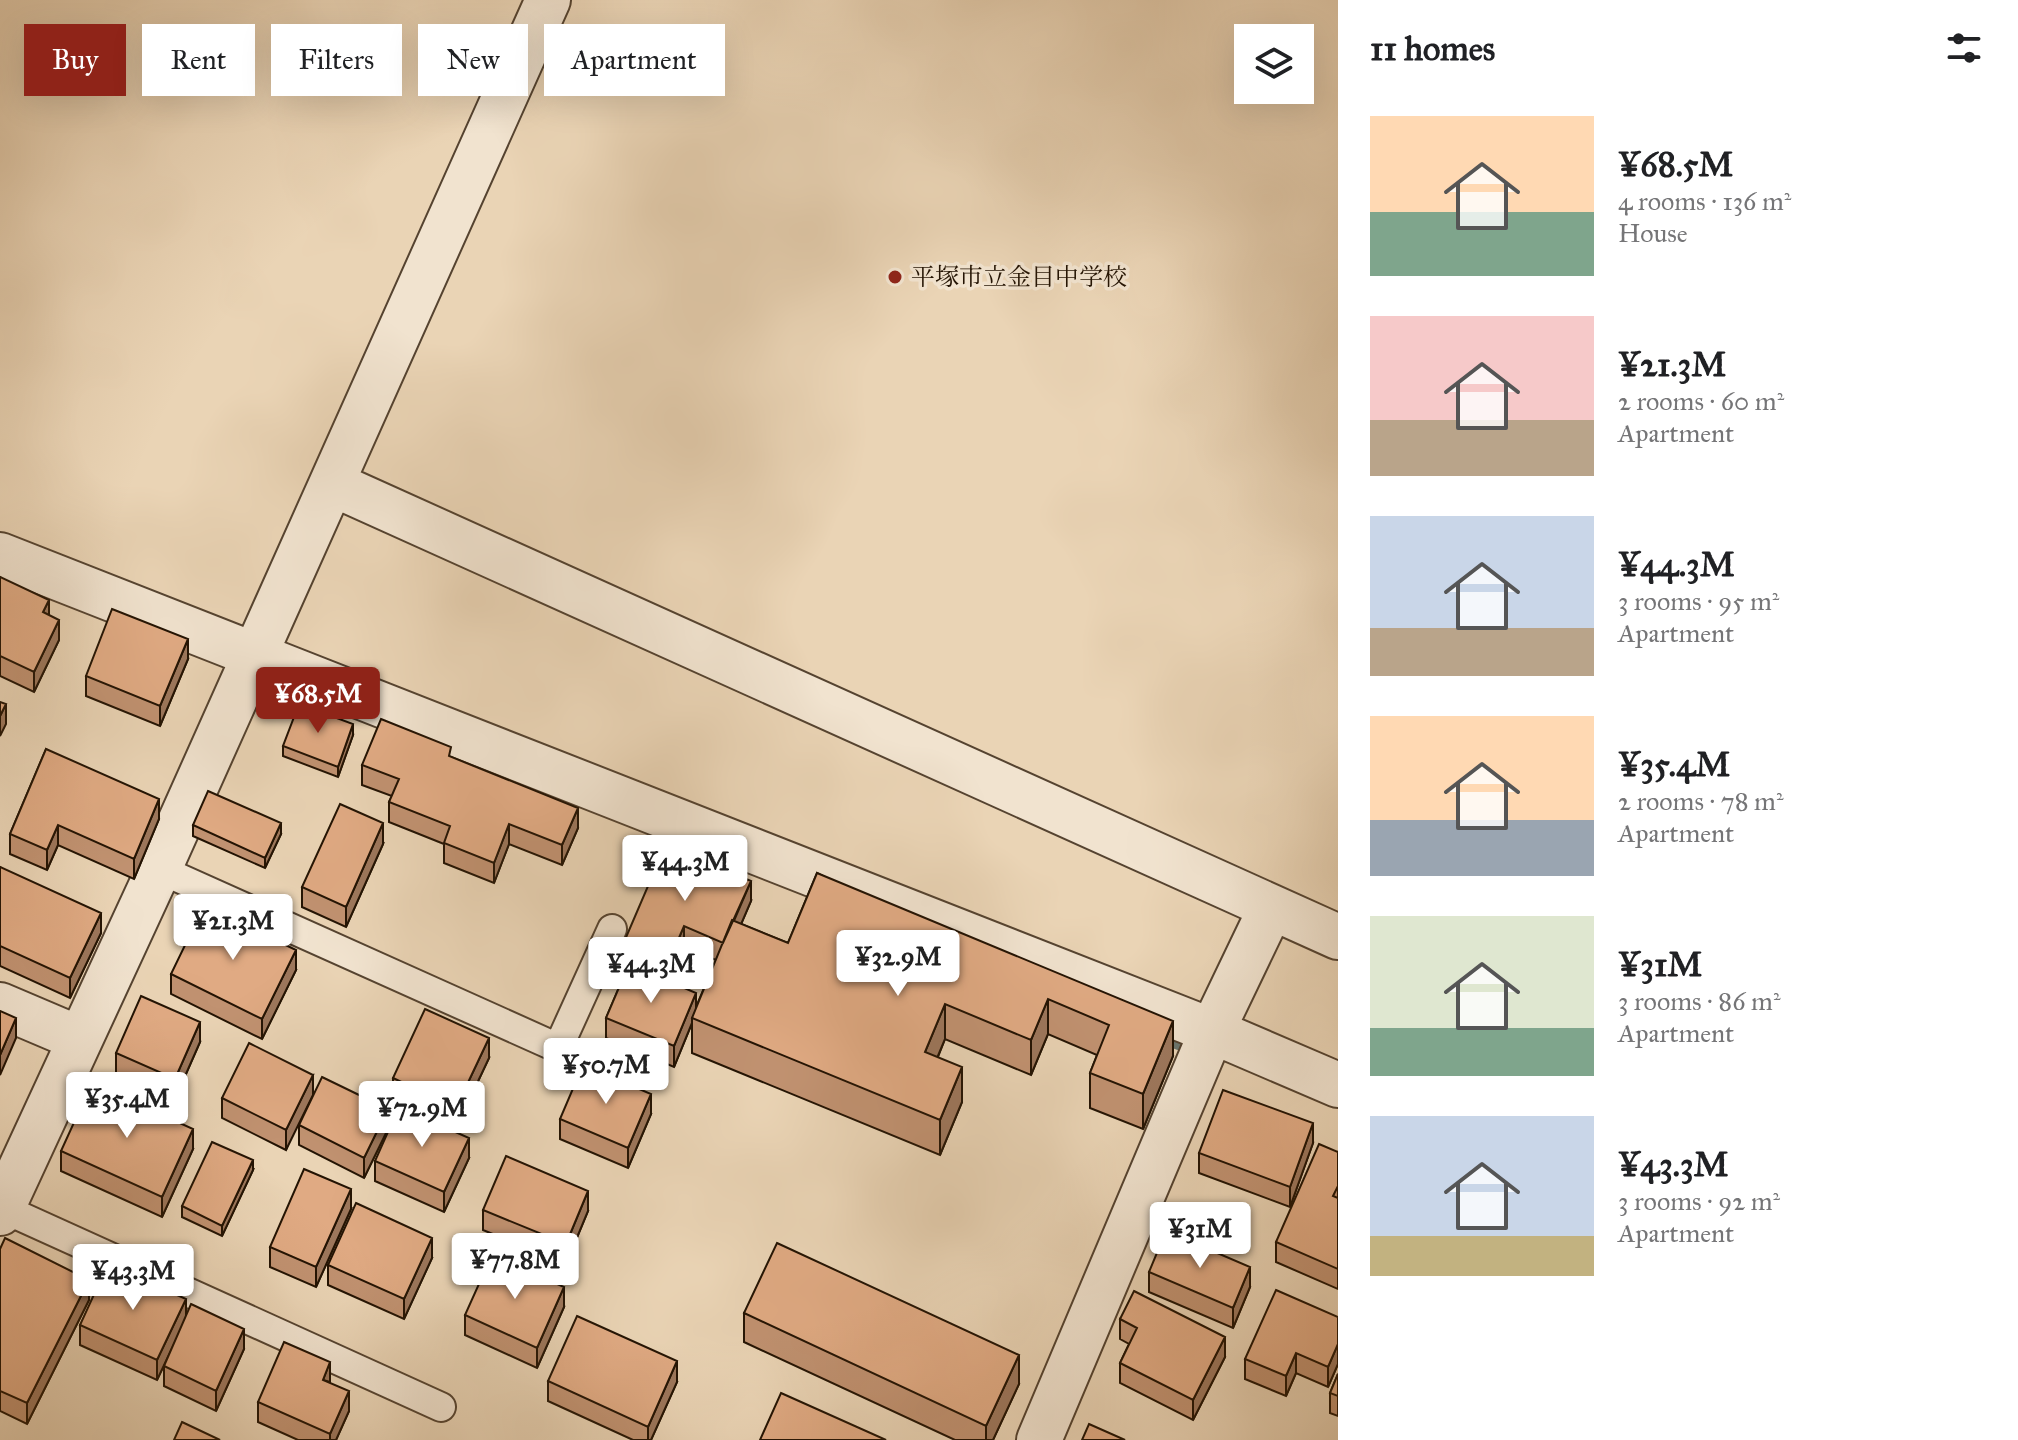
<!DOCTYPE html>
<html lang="en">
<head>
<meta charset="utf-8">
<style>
	:root { --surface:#fff; --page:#f2f2f2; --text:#202124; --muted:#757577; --accent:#8f2418 }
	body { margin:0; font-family:"IM FELL Great Primer","Noto Serif JP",serif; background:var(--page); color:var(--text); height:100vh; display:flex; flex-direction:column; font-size:30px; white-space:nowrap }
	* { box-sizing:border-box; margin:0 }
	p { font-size:26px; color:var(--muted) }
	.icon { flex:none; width:44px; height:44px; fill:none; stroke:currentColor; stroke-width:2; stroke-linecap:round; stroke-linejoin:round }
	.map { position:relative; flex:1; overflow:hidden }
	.sheet { display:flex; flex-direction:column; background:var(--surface); width:680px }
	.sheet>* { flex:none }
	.top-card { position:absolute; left:24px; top:24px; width:760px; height:72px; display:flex; gap:16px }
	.tools { position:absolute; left:1234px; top:24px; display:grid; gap:16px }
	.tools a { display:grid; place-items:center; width:80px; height:80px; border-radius:0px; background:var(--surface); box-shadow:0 8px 32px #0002; font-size:40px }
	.price { position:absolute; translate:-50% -68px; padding:0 18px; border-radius:8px; background:#fff; color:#222; font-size:26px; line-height:52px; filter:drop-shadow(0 2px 4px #0008) }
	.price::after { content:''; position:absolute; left:50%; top:48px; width:24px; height:18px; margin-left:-12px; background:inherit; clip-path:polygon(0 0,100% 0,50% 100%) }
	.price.active { background:var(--accent); color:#fff }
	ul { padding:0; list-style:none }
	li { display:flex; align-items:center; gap:24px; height:200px; padding:0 32px }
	li span { display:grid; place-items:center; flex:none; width:224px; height:160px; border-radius:0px; color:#555 }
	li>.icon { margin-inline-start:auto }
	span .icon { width:96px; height:96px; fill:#fffc; stroke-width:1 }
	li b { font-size:34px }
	h2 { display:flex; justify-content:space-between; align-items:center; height:96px; padding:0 32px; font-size:34px }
	.tag { padding:0 28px; border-radius:0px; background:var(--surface); box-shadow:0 8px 32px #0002; font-size:28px; line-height:72px }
	.tag.active { background:var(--accent); color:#fff }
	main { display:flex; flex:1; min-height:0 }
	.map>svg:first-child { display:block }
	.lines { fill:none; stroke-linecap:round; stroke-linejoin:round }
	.stream { stroke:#6a756e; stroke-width:16 }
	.lane-casing { stroke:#554330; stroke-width:32 }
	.street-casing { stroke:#554330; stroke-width:48 }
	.lane { stroke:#f1e3cf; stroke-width:28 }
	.street { stroke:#f1e3cf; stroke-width:44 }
	.wall { fill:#c19271; stroke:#231303; stroke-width:2; fill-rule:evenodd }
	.shaded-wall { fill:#9d775c; stroke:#231303; stroke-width:2 }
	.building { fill:#e0aa83; stroke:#231303; stroke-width:2 }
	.poi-dot { fill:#8f2418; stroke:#f1e3cf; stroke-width:3 }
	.labels { text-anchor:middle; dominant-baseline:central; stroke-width:7; stroke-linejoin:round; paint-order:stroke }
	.poi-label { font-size:24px; fill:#231303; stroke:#f1e3cf; text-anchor:start }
</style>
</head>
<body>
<main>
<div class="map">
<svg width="1338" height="1440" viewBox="0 0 1338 1440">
	<rect width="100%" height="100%" fill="#ead4b5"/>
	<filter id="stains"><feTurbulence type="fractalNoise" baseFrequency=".0025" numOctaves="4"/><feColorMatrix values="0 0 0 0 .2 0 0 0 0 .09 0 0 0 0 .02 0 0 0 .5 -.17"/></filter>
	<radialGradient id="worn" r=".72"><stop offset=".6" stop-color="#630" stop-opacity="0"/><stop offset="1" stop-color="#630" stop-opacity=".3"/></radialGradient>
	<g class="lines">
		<path class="stream" d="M1153,1032L1179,1042"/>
		<g class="lane-casing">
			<path id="lane" d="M159,869L558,1048L612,929
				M2,1208L441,1407"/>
		</g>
		<g class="street-casing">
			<path id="street" d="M333,484L1338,937
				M0,555L1212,1031L1338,1085
				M0,1005L80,1039
				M0,1213L159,869L548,0
				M1039,1440L1212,1031L1271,908"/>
		</g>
		<use href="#lane" class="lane"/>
		<use href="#street" class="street"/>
	</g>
	<path class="wall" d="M0,577L49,615L59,640L34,692L0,676Z
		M188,659L160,726L86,696V676Z
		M353,735L338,777L283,756V746Z
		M46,749L159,819L134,879L58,845L47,870L10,854V834Z
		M451,757L578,828L562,865L509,844L494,883L444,863V844L389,822V802L392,796L362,785V765Z
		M193,825L281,834L265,868L193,836Z
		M383,844L346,927L302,907V887Z
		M0,867L101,933L70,998L0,966Z
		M817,873L1173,1056L1143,1129L1090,1108V1073L1097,1055L1048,1034L1031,1075L945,1039L938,1057L962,1102L940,1155L692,1053V1023L674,1067L606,1038V1018L629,964L624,962V942L751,901L741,924L788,943ZM684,946L716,960L696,1007L669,981Z
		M296,970L262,1039L171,994V974Z
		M200,1042L175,1099L116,1073V1053Z
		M489,1058L456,1128L393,1098V1078Z
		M313,1075L286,1150L222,1118V1098Z
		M651,1114L628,1168L560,1139V1119Z
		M299,1125L388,1129L364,1178L299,1145Z
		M1313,1143L1290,1207L1199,1173V1153Z
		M193,1149L162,1217L61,1171V1151Z
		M1338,1152V1289L1276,1262V1242Z
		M469,1158L444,1212L375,1181V1161Z
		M253,1170L222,1236L182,1217V1206Z
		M351,1209L316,1287L270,1267V1247Z
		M483,1210L588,1211L566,1264L483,1230Z
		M0,1249L89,1300L27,1424L0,1411Z
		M432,1258L404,1319L328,1285V1265Z
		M1149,1272L1250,1287L1233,1328L1149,1292Z
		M564,1307L537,1368L465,1335V1315Z
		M744,1313L1019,1384L993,1440H955L744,1342Z
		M186,1316L244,1349L216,1411L164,1386V1366L165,1363L157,1380L80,1345V1325Z
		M1338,1317V1364L1328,1387L1296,1373L1286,1396L1245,1379V1359Z
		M1120,1319L1225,1357L1193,1420L1120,1383V1363L1129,1344L1120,1339Z
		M1338,1374V1416L1330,1413V1393Z
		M548,1381L677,1382L651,1440H633L548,1401Z
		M330,1383L349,1411L336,1440H298L258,1422V1402Z"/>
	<path class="shaded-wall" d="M49,600V620L43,612Z
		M59,620V640L34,692V672Z
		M188,639V659L160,726V706Z
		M6,704V724L0,736V716Z
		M353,724V735L338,777V767Z
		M159,799V819L134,879V859Z
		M578,808V828L562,865V845Z
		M281,823V834L265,868V858Z
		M383,823V844L346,927V907Z
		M509,824V844L494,883V863Z
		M58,825V845L47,870V850Z
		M751,881V901L724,964V944Z
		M101,913V933L70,998V978Z
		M684,926V946L669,981V961Z
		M296,950V970L262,1039V1019Z
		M696,993V1013L692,1018V1023L674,1067V1046Z
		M1048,999V1034L1031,1075V1040Z
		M945,1004V1039L925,1087V1052Z
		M16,1018V1038L0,1075V1055Z
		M1173,1021V1056L1143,1129V1094Z
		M200,1022V1042L175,1099V1079Z
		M489,1038V1058L456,1128V1108Z
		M962,1067V1102L940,1155V1120Z
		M313,1075V1095L286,1150V1130Z
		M651,1094V1114L628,1168V1148Z
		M388,1109V1129L364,1178V1158Z
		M1313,1123V1143L1290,1207V1187Z
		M193,1129V1149L162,1217V1197Z
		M469,1138V1158L444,1212V1192Z
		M253,1160V1170L222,1236V1226Z
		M351,1189V1209L316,1287V1267Z
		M588,1191V1211L566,1264V1244Z
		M432,1238V1258L404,1319V1299Z
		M1250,1267V1287L1233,1328V1308Z
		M89,1280V1300L27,1424V1403Z
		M564,1287V1307L537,1368V1348Z
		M186,1299V1319L157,1380V1360Z
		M244,1329V1349L216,1411V1391Z
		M1225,1337V1357L1193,1420V1400Z
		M1338,1344V1364L1328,1387V1367Z
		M1296,1353V1373L1286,1396V1376Z
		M1019,1355V1384L993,1440H986V1426Z
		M677,1361V1382L651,1440H648V1427Z
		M330,1362V1382L323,1380Z
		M349,1391V1411L336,1440H330V1434Z"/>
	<path class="building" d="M0,577L49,600L43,612L59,620L34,672L0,656Z
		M112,609L188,639L160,706L86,676Z
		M0,702L6,704L0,716Z
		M299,704L353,724L338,767L283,746Z
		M381,719L451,747L449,756L578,808L562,845L509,824L494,863L444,843L450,826L389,802L399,779L362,765Z
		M46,749L159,799L134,859L58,825L47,850L10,834Z
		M208,791L281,823L265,858L193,825Z
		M340,804L383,823L346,907L302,887Z
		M666,844L751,881L723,943L684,926L669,961L624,942Z
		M0,867L101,913L70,978L0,946Z
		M817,873L1173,1021L1143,1094L1090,1073L1109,1025L1048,999L1031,1040L945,1004L925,1052L962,1067L940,1120L692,1018L732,920L788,943Z
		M204,906L296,950L262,1019L171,974Z
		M629,964L696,993L674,1046L606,1018Z
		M141,996L200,1022L175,1079L116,1053Z
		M425,1009L489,1038L456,1108L393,1078Z
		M0,1011L16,1018L0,1055Z
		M249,1043L313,1075L286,1130L222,1098Z
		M583,1065L651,1094L628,1148L560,1119Z
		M322,1077L388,1109L364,1158L299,1125Z
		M92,1083L193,1129L162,1197L61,1151Z
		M1223,1090L1313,1123L1290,1187L1199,1153Z
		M399,1107L469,1138L444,1192L375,1161Z
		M212,1142L253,1160L222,1226L182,1206Z
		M1319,1144L1338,1152V1186L1333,1196L1338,1198V1269L1276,1242Z
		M506,1156L588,1191L566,1244L483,1210Z
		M304,1169L351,1189L316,1267L270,1247Z
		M356,1203L432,1238L404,1299L328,1265Z
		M1166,1231L1250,1267L1233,1308L1149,1272Z
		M5,1238L89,1280L27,1403L0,1391V1249Z
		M777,1243L1019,1355L986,1426L744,1313Z
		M492,1255L564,1287L537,1348L465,1315Z
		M108,1264L186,1299L157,1360L80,1325Z
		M1276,1290L1338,1317V1344L1328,1367L1296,1353L1286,1376L1245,1359Z
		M1134,1291L1225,1337L1193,1400L1120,1363L1137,1328L1120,1319Z
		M191,1304L244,1329L216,1391L164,1366Z
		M577,1316L677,1361L648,1427L548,1381Z
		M284,1342L330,1362L323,1380L349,1391L330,1434L258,1402Z
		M1338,1374V1396L1330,1393Z
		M781,1393L886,1440H760Z
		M182,1422L220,1440H174Z
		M1089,1424L1125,1440H1082Z"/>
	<circle class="poi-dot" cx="895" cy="277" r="8"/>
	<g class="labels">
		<g class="poi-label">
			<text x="911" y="277">平塚市立金目中学校</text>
		</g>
	</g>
	<rect width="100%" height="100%" filter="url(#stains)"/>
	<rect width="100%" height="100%" fill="url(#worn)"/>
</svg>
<div class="tools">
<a><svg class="icon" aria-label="layers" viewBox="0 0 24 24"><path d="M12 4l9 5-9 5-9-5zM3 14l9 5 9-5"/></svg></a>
</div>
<b class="price active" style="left:318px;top:735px">¥68.5M</b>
<b class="price" style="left:685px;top:903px">¥44.3M</b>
<b class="price" style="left:233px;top:962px">¥21.3M</b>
<b class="price" style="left:898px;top:998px">¥32.9M</b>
<b class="price" style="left:651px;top:1005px">¥44.3M</b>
<b class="price" style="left:606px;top:1106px">¥50.7M</b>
<b class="price" style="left:127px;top:1140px">¥35.4M</b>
<b class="price" style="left:422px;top:1149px">¥72.9M</b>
<b class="price" style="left:1200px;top:1270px">¥31M</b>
<b class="price" style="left:515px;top:1301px">¥77.8M</b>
<b class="price" style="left:133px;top:1312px">¥43.3M</b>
<div class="top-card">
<a class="tag active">Buy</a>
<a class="tag">Rent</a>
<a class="tag">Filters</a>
<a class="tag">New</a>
<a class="tag">Apartment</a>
</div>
</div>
<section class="sheet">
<h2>11 homes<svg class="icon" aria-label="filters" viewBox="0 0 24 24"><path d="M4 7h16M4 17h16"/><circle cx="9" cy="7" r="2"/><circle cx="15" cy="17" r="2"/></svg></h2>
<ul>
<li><span style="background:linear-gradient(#ffd9b3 60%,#7fa58c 0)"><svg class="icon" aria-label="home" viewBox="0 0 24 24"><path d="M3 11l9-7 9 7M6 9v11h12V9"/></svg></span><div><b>¥68.5M</b><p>4 rooms · 136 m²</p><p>House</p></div></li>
<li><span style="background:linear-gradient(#f6c9c9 65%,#b9a48a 0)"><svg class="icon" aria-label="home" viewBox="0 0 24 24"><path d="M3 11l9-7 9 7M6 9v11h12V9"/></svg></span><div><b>¥21.3M</b><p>2 rooms · 60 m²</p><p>Apartment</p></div></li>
<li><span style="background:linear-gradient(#c9d6e8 70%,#b9a48a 0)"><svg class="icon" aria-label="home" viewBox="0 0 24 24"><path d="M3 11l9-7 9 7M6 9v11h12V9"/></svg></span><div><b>¥44.3M</b><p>3 rooms · 95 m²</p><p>Apartment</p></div></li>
<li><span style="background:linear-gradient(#ffd9b3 65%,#9aa5b1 0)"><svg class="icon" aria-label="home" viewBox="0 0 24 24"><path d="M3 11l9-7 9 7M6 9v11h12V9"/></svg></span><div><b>¥35.4M</b><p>2 rooms · 78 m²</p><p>Apartment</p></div></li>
<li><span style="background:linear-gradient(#dfe7d0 70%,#7fa58c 0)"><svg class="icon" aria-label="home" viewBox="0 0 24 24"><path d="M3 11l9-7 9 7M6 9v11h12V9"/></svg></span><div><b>¥31M</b><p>3 rooms · 86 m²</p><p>Apartment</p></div></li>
<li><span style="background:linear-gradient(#c9d6e8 75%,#c2b280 0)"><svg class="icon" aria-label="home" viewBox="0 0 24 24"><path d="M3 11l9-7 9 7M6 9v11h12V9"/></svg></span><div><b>¥43.3M</b><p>3 rooms · 92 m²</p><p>Apartment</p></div></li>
</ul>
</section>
</main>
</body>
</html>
